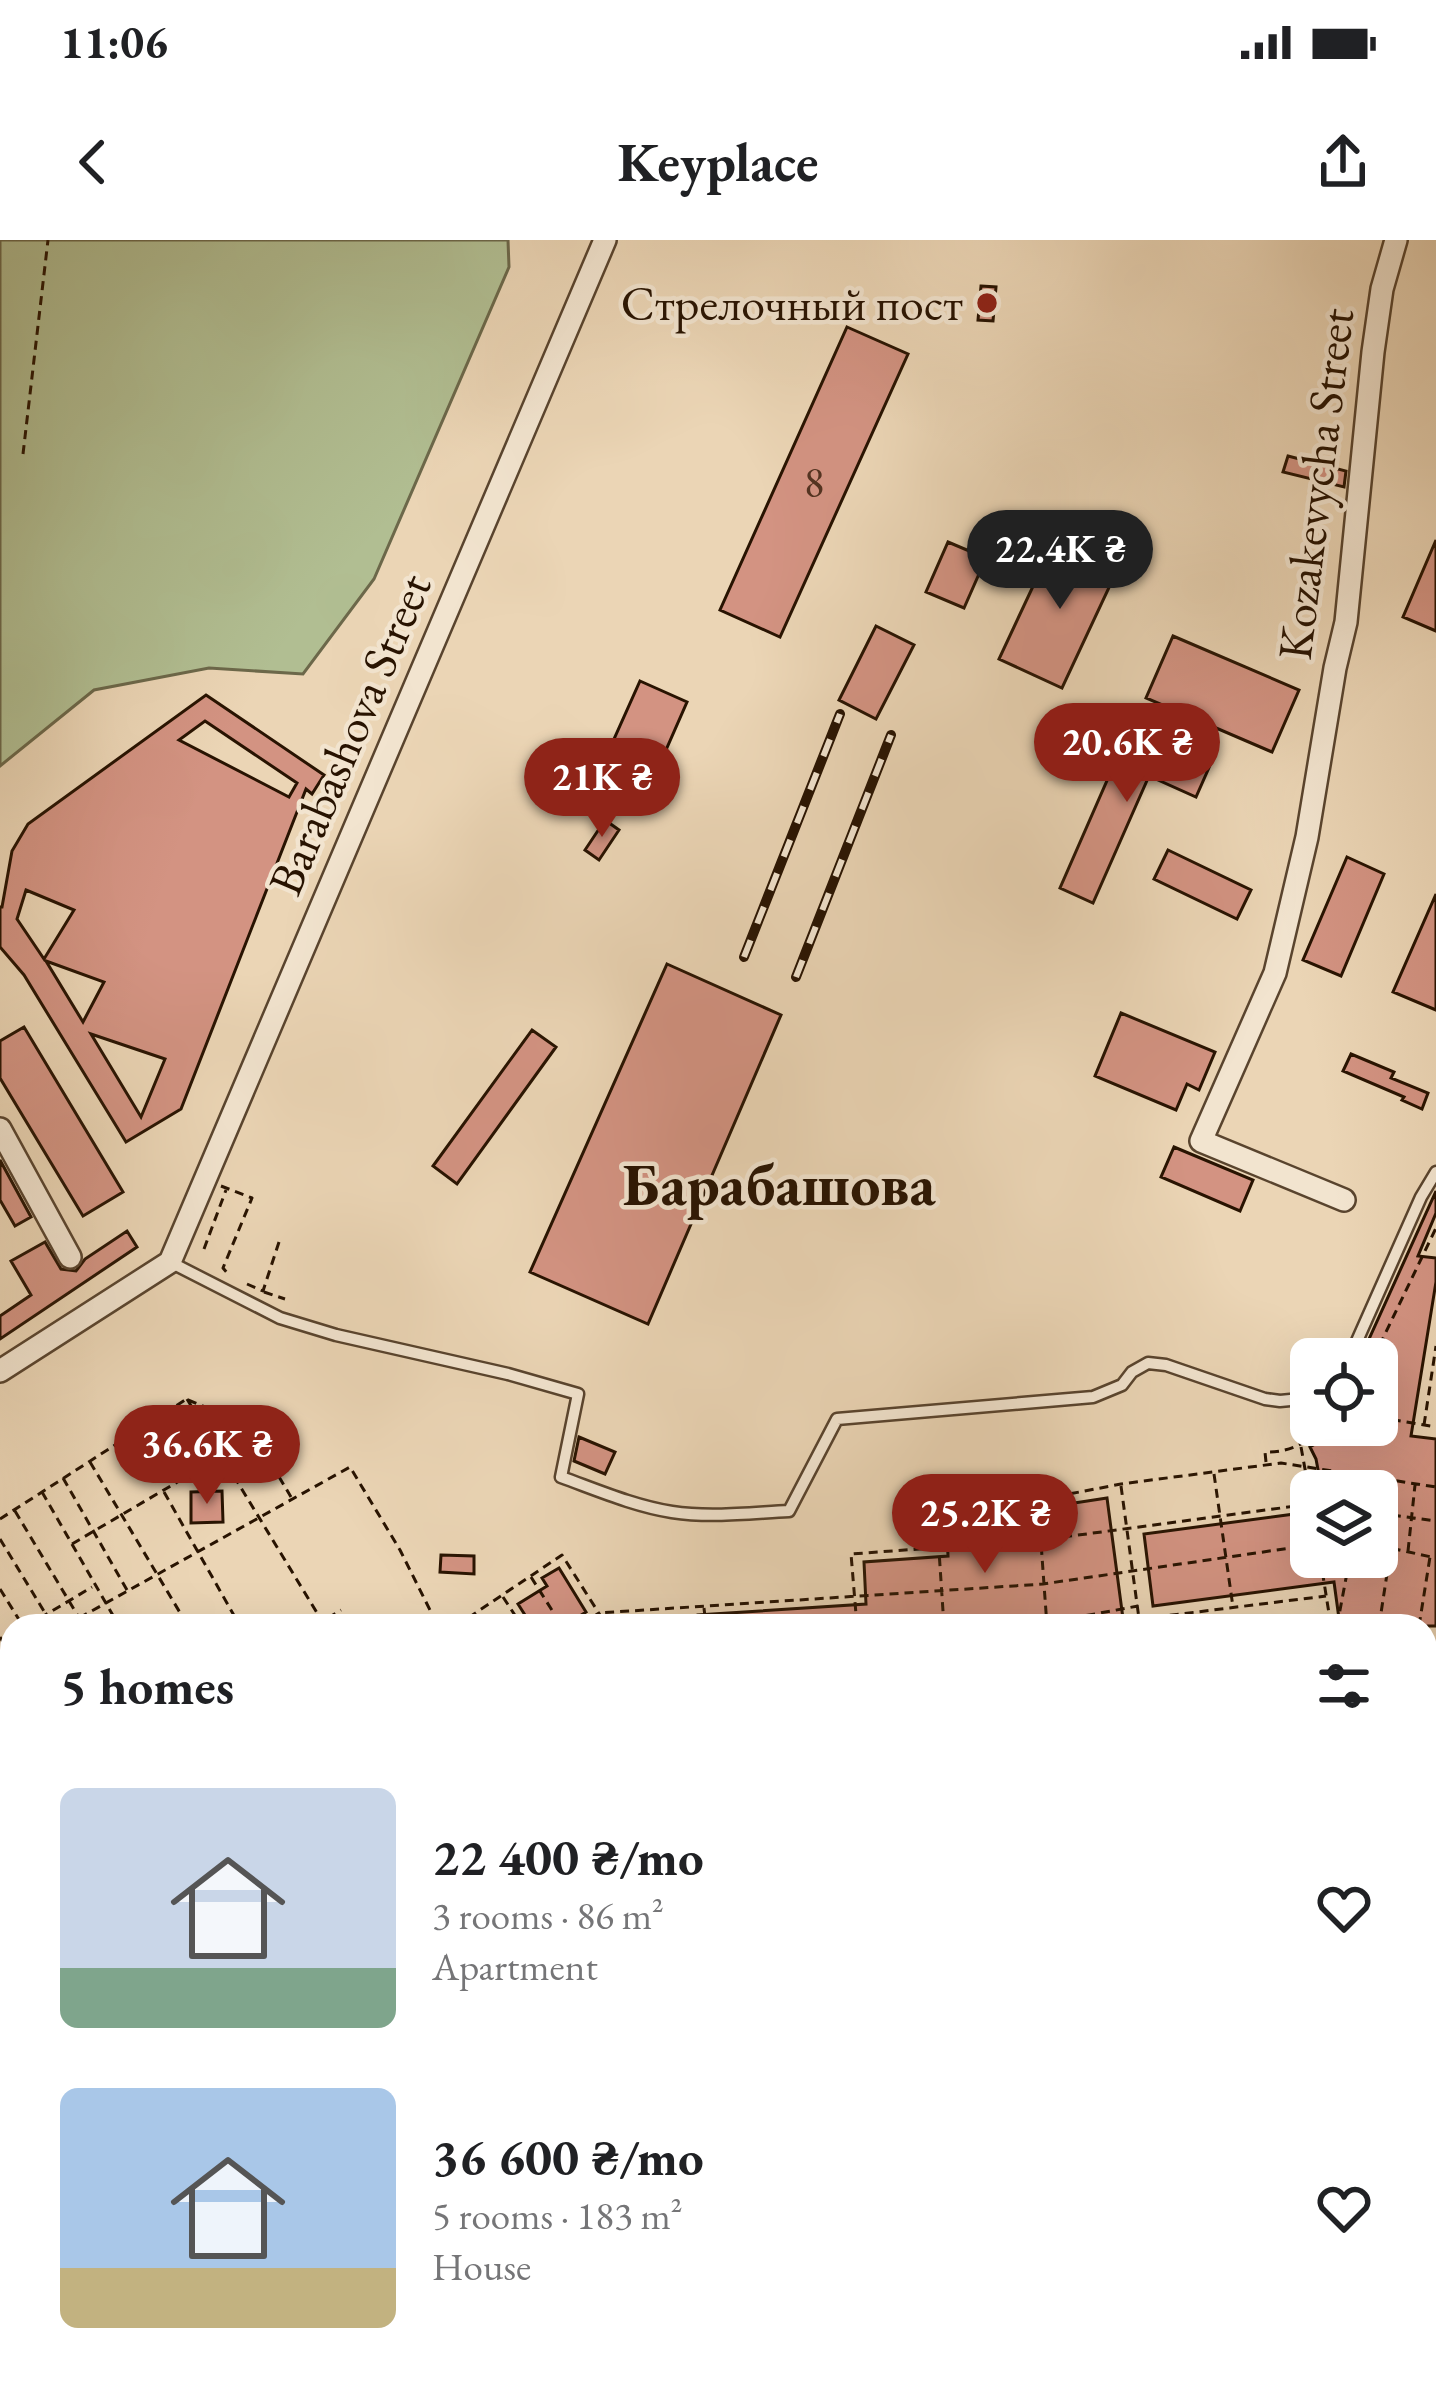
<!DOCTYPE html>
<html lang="en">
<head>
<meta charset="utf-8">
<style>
	:root { --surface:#fff; --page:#f2f2f2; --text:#202124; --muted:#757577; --accent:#8f2418 }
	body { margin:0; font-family:"EB Garamond",serif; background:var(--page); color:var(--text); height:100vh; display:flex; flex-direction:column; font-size:45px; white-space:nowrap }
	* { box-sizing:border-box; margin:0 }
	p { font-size:39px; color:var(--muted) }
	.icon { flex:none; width:66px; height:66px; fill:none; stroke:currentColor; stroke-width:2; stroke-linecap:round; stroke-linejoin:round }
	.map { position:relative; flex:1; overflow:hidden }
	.side { position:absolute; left:0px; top:1374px; width:1437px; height:768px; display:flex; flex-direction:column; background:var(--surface); border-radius:36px 36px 0 0; box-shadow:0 12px 48px #0002 }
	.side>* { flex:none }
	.buttons { position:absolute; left:1290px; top:1098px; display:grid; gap:24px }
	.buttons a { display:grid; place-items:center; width:108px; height:108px; border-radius:18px; background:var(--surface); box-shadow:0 12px 48px #0002; font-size:60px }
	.price { position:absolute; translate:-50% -102px; padding:0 27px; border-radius:42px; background:var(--accent); color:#fff; font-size:39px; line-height:78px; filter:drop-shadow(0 3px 6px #0008) }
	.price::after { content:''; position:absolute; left:50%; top:72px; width:36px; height:27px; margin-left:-18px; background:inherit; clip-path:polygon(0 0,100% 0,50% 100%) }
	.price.on { background:#222; color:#fff }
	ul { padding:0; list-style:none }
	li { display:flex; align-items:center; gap:36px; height:300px; padding:0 60px }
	li span { display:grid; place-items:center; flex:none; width:336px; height:240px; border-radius:18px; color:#555 }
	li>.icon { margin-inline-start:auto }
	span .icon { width:144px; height:144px; fill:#fffc; stroke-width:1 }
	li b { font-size:51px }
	h2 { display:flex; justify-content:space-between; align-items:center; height:144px; padding:0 60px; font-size:51px }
	.status { display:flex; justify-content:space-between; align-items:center; height:84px; padding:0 60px; background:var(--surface); direction:ltr }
	.status svg { height:33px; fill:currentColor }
	header { display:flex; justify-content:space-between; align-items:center; height:156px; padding:0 60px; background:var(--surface); font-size:54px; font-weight:700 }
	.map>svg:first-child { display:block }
	.green { fill:#b1be92; stroke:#6c684a; stroke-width:3 }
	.building { fill:#d39382; stroke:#281301; stroke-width:3; fill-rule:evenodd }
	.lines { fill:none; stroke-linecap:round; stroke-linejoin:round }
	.service-casing { stroke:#59442e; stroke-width:15 }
	.minor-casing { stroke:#59442e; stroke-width:26 }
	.path { stroke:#281301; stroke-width:3; stroke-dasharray:9 6; stroke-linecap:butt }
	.service { stroke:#f2e4cf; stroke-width:10 }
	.minor { stroke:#f2e4cf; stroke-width:21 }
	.rail-casing { stroke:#281301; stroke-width:10 }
	.rail { stroke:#f2e4cf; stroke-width:6; stroke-dasharray:18; stroke-linecap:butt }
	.poi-dot { fill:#8f2418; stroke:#f2e4cf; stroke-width:4.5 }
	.labels { text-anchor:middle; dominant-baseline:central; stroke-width:9; stroke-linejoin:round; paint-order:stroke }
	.number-label { font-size:42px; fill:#533321 }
	.poi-label { font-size:48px; fill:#281301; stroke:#f2e4cf; text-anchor:end }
	.street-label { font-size:48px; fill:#281301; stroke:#f2e4cf }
	.district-label { font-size:60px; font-weight:bold; fill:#281301; stroke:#f2e4cf }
</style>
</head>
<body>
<div class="status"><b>11:06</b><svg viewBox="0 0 49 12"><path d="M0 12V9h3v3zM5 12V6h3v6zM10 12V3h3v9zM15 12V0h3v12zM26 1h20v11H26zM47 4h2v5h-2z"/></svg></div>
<header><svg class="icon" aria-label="back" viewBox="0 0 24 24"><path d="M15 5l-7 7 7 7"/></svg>Keyplace<svg class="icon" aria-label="share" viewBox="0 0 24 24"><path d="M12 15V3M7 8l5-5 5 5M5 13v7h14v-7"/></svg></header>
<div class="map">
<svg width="1436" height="2142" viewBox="0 0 1436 2142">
	<rect width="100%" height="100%" fill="#ebd5b5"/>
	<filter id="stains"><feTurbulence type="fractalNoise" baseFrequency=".00167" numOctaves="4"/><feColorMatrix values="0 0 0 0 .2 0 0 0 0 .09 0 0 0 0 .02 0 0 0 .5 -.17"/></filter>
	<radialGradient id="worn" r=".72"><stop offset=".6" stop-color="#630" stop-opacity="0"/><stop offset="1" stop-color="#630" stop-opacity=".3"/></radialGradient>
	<path class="green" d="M0,0H508L509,27L374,339L303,434L209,428L94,450L0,526Z"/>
	<path class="building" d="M981,46L996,47L993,81L978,80Z
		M847,87L908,114L780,397L720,370Z
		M1288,216L1346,231L1344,247L1283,232Z
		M1057,295L1120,324L1062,448L999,419Z
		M1436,300V391L1403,377Z
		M948,302L986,318L964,368L926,352Z
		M876,386L914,405L876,479L839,460Z
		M1173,396L1299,450L1272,512L1146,458Z
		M640,441L687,462L641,567L593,546Z
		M206,455L324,535L312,554L306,549L181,869L126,902L24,735L0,707V667H2L12,611L28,584ZM205,481L297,543L289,557L179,500ZM26,650L74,670L44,719L17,679ZM46,721L104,742L83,782ZM91,794L165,819L141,877Z
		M1130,488L1211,523L1196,557L1149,536L1093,663L1060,648Z
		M605,580L619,590L599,620L585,610Z
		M1168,610L1251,650L1237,679L1154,639Z
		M1347,617L1384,634L1341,736L1303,720Z
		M1436,654V770L1393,752Z
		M667,724L781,775L648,1084L530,1032Z
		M1121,773L1215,812L1199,850L1187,844L1176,870L1095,836Z
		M24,787L123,952L83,976L0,838V801Z
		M532,790L556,807L457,944L433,926Z
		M1351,814L1394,832L1391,838L1428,853L1422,869L1402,860L1404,857L1343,831Z
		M1174,907L1253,940L1240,971L1161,937Z
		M0,920L31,977L15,986L0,960Z
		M1436,951V973L1418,1016L1436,1018V1042L1411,1196L1436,1199V1386H1340L1334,1342L1153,1366L1144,1294L1302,1273L1309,1317H1377V1251H1322L1316,1219L1310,1207L1346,1186L1377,1190V1142L1387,1119H1360Z
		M127,991L137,1007L0,1099V1076L31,1055L11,1021L45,1002L61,1029L76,1031L85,1019Z
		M579,1197L615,1212L605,1234L574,1221Z
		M222,1251L223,1282L191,1283V1252Z
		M1107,1258L1124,1386H1025V1376L883,1386H698V1375L866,1364L864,1322L948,1316L946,1275L1048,1269V1267Z
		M441,1315L474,1316V1334L440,1332Z
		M559,1328L586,1372L564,1386H532L518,1364L547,1346L542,1338Z"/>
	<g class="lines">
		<g class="service-casing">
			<path id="service" d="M170,1022L280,1078L336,1095L508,1134L578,1154L561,1237C597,1250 634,1266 672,1272C710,1278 750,1273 789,1271L837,1179L1093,1157L1122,1145L1132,1132L1148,1123L1166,1125L1265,1159L1280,1161L1311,1158
				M1349,1119L1421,957L1436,932
				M1425,1987L1436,1998"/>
		</g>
		<g class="minor-casing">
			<path id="minor" d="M0,889L70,1017
				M1344,960L1201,901L1275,733L1307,597L1335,428L1346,382L1373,112L1382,49L1396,0
				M0,1131L170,1022L605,0
				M1425,1696L1436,1695
				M1425,1776L1436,1764
				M0,2085L12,2077
				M539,2142L544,2130"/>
		</g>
		<path class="path" d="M23,214L48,0
			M221,946L252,958L223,1028L228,1034
			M204,1009L226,950
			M247,1044L263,1051L280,999
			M264,1052L285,1059
			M1373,1119L1436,988
			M187,1159L325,1386
			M188,1160L263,1191
			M1377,1177L1436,1187
			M1424,1185L1436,1106
			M256,1198L291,1257
			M1301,1207L1311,1262
			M90,1222L188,1386
			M1266,1222L1265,1212C1292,1213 1309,1200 1330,1185
			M1214,1234L1233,1367
			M63,1238L127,1350
			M1121,1246L1140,1386
			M42,1252L119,1386
			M164,1252L240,1386
			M1038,1261L1047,1386
			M15,1271L84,1386
			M1377,1273L1436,1281
			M0,1279L185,1160
			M0,1299L53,1386
			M72,1304L264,1191
			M1377,1305L1436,1318
			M1408,1311L1415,1245
			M1320,1317L1331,1386
			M531,1337L562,1386
			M0,1349L23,1386
			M503,1357L522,1386
			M704,1368L706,1386
			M79,1378L350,1227L400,1310L438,1386
			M1140,1379L1326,1356
			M27,1386L92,1347
			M315,1386L341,1370
			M456,1386L562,1315L607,1386
			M579,1386L599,1373L1043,1344L1311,1305
			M857,1386L851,1314L1041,1300L1311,1264
			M944,1386L936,1266L1038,1260L1121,1244L1281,1223L1436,1247
			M982,1386L1046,1383L1138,1366
			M1337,1386L1350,1317
			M1379,1386L1391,1308
			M1419,1386L1430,1317
			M0,1397L12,1418
			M1425,1417L1436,1419
			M0,1440L12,1433
			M0,1445L6,1456L0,1464
			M1425,1497H1436
			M0,1516L8,1518L12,1511
			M0,1535H12
			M1425,1574L1430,1641H1436
			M0,1578L12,1577
			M0,1612L4,1702
			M2,1612H12
			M1425,1654L1430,1641
			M0,1674L12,1673
			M0,1702H12
			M0,1730H12
			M1425,1730L1436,1728
			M0,1749H12
			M0,1777H12
			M1425,2047L1436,2037
			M1425,2066L1436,2072
			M1426,2115L1436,2105
			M1143,2130L1146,2133
			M1354,2130L1361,2136L1367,2130
			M1332,2139L1333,2142
			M581,2142L586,2130
			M626,2142L629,2130
			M1112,2142L1127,2130"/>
		<use href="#service" class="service"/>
		<use href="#minor" class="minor"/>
		<g class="rail-casing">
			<path id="rail" d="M744,717L840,474
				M796,737L891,495"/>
		</g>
		<use href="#rail" class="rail"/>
	</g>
	<circle class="poi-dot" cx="987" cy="63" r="12"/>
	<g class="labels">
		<g class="number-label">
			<text x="814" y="242">8</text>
		</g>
		<g class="poi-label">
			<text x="963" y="63">Стрелочный пост</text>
		</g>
		<g class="street-label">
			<text transform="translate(1315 244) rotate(-83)">Kozakevycha Street</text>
			<text transform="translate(349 494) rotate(-67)">Barabashova Street</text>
		</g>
		<g class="district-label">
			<text x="779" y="944">Барабашова</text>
		</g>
	</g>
	<rect width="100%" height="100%" filter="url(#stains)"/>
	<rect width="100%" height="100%" fill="url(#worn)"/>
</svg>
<div class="buttons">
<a><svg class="icon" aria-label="locate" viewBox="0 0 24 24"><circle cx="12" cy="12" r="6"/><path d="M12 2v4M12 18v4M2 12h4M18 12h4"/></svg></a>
<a><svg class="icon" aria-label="layers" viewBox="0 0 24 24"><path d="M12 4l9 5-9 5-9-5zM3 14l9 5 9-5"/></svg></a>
</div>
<b class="price on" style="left:1060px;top:372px">22.4K ₴</b>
<b class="price" style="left:1127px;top:565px">20.6K ₴</b>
<b class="price" style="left:602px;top:600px">21K ₴</b>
<b class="price" style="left:207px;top:1267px">36.6K ₴</b>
<b class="price" style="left:985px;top:1336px">25.2K ₴</b>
<section class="side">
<h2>5 homes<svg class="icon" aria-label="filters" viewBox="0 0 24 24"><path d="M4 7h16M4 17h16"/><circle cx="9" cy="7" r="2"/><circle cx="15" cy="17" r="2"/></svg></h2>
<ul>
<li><span style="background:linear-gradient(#c9d6e8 75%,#7fa58c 0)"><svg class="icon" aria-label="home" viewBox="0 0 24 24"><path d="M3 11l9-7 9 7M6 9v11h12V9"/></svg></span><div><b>22 400 ₴/mo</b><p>3 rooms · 86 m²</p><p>Apartment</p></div><svg class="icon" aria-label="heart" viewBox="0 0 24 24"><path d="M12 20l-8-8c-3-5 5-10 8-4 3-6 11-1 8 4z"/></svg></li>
<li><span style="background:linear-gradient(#a9c7e8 75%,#c2b280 0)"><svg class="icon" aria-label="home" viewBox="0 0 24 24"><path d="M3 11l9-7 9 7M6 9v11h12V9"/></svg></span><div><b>36 600 ₴/mo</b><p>5 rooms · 183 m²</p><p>House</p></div><svg class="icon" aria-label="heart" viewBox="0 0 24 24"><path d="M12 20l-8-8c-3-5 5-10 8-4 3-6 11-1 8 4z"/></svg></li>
</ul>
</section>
</div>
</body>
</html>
